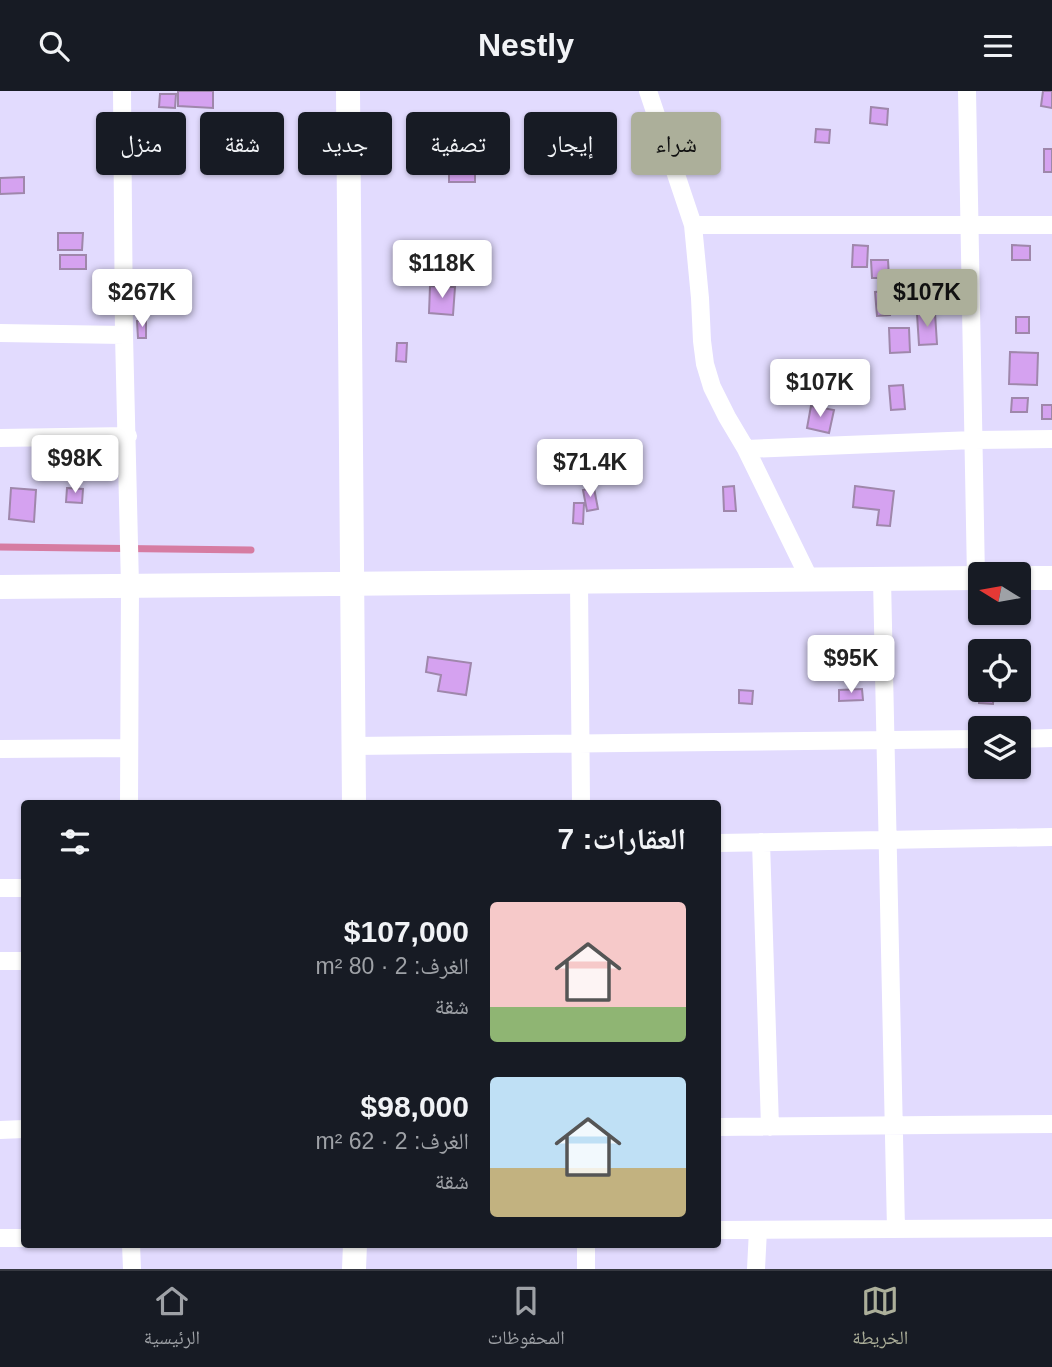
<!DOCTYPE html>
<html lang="ar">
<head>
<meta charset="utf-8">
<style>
	:root { --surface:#171b24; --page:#20242c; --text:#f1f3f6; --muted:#9ea1a6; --line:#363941; --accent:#acaf9a }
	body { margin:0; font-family:Helvetica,"Noto Naskh Arabic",sans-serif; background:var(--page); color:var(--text); direction:rtl; height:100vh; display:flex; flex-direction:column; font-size:26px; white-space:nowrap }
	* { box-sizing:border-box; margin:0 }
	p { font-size:23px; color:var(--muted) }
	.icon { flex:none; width:38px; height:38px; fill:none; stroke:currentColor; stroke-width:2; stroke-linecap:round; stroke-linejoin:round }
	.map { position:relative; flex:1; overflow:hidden; direction:ltr }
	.side { position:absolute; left:21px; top:709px; width:700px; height:448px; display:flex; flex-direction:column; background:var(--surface); border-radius:7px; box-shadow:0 2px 5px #0004; direction:rtl }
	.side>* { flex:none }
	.guide { position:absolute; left:21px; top:21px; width:700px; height:63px; direction:rtl; display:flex; gap:14px }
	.needle { width:46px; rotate:281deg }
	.tools { position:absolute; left:968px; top:471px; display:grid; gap:14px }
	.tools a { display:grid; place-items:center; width:63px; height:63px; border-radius:7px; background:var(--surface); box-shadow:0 2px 5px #0004; font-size:35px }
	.price { position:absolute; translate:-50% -60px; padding:0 16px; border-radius:7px; background:#fff; color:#222; font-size:23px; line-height:46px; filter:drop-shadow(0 2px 4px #0008) }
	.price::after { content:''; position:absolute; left:50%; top:42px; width:21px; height:16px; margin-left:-10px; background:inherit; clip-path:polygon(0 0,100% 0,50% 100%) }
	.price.on { background:var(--accent); color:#111 }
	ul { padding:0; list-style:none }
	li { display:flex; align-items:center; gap:21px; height:175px; padding:0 35px }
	li span { display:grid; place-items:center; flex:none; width:196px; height:140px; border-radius:7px; color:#555 }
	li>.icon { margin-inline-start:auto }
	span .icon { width:84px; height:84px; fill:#fffc; stroke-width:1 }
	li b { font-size:30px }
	h2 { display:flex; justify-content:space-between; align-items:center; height:84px; padding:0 35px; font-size:30px }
	.tag { padding:0 24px; border-radius:7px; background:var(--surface); box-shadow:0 2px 5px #0004; font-size:24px; line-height:63px }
	.tag.on { background:var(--accent); color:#111 }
	header { display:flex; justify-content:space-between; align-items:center; height:91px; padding:0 35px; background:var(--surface); font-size:32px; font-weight:700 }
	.menu { display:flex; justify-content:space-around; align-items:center; height:98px; border-top:2px solid var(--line); background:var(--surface); font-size:19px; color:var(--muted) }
	.menu a { display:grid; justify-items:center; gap:4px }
	.menu .on { color:var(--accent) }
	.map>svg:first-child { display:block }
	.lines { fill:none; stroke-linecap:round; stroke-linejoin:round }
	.stream { stroke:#d67ca2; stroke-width:7 }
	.building { fill:#d5a2f0; stroke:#9f87ab; stroke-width:2 }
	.street { stroke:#fff; stroke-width:18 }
	.secondary { stroke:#fff; stroke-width:24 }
</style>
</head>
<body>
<header><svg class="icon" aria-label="menu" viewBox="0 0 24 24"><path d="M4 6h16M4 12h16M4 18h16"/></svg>Nestly<svg class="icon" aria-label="search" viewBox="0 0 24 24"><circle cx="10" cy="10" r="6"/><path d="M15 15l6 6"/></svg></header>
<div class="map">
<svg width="1052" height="1178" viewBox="0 0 1052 1178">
	<rect width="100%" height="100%" fill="#e2dbfe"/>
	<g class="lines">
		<path class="stream" d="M0,456L251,459"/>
	</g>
	<path class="building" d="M178,0H213V17L178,15Z
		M1043,0H1052V17L1041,15Z
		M160,3H176L175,17L159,16Z
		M871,16L888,18L887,34L870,32Z
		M816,38L830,39L829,52L815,51Z
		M1044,58H1052V81H1044Z
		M449,76L475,77V91H449Z
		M24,86V102L0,103V87Z
		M58,142H83L82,159H58Z
		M853,154L868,155L867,176H852Z
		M1012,154L1030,155V169H1012Z
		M60,164H86V178H60Z
		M871,169H888L889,187H872Z
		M430,195L455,196L453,224L429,222Z
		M888,200L890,224L877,225L875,201Z
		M935,222L937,253L919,254L917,223Z
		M1016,226H1029V242H1016Z
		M137,230H146V247H138Z
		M889,237H909L910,261L890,262Z
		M397,252H407L406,271L396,270Z
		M1010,261L1038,262L1037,294L1009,293Z
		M903,294L905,318L891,319L889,295Z
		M1012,307H1028L1027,321H1011Z
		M1042,314H1052V328H1042Z
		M811,315L834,319L829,342L807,337Z
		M734,395L736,420H724L723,396Z
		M855,395L894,400L890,435L877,434L879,419L853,416Z
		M11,397L36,399L34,431L9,428Z
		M67,397L83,398L82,412L66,411Z
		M594,397L598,418L587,420L583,399Z
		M574,412H584L583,433L573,432Z
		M428,566L471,572L466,604L438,600L441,584L426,581Z
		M979,596L980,598H994L993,613L979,612Z
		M862,598L863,609L839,610V599Z
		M739,599L753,600L752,613L739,612Z"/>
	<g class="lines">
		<path class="street" d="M122,0L124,244L130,495L129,712
			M648,0L693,134L700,207L702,250L705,273L712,296L727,326L746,358L810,489
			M967,0L976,487
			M693,134H1052
			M0,242L124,244
			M0,347L128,345
			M746,358L974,349L1052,348
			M882,488L896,1138
			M579,491L581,712
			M1018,648L1052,647
			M353,655L980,648
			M0,658L129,657
			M761,751L770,1036
			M718,752L1052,746
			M0,797H24
			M0,870H24
			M718,1036L1052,1033
			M0,1039L24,1038
			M718,1139L1052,1137
			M0,1147H24
			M131,1153L132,1178
			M586,1153V1178
			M756,1178L758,1139"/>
		<path class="secondary" d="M348,0L354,712
			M1018,487H1052
			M0,496L980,487
			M354,1178L355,1153"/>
	</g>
</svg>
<div class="tools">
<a><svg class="needle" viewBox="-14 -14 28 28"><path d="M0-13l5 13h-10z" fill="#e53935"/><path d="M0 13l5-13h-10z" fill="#9ea1a6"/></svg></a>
<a><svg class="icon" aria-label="locate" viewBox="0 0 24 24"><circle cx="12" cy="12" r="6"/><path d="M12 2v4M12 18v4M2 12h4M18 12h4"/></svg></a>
<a><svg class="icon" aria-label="layers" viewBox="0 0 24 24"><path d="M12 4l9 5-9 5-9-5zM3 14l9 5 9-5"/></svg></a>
</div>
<b class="price" style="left:442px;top:209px">$118K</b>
<b class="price" style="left:142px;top:238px">$267K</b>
<b class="price on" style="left:927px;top:238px">$107K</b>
<b class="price" style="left:820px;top:328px">$107K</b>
<b class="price" style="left:75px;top:404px">$98K</b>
<b class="price" style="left:590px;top:408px">$71.4K</b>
<b class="price" style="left:851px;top:604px">$95K</b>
<div class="guide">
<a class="tag on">شراء</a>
<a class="tag">إيجار</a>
<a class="tag">تصفية</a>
<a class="tag">جديد</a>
<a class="tag">شقة</a>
<a class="tag">منزل</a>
</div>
<section class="side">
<h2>العقارات: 7<svg class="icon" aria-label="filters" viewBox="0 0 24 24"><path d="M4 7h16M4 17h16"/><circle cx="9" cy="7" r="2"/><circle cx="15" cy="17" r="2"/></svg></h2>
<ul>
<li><span style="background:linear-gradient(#f6c9c9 75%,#8fb573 0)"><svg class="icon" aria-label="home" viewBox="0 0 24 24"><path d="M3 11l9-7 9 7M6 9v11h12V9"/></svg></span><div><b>$107,000</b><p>الغرف: 2 · 80 m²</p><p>شقة</p></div></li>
<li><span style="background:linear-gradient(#bfe0f5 65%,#c2b280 0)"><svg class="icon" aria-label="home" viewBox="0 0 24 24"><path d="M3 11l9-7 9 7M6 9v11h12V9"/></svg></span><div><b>$98,000</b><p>الغرف: 2 · 62 m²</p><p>شقة</p></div></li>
</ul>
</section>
</div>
<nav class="menu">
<a class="on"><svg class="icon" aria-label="map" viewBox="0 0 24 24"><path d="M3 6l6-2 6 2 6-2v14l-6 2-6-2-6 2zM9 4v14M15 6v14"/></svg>الخريطة</a>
<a><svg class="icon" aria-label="saved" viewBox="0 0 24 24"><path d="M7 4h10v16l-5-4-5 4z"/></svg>المحفوظات</a>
<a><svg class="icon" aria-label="home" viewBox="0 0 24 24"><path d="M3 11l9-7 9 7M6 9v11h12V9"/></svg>الرئيسية</a>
</nav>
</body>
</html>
